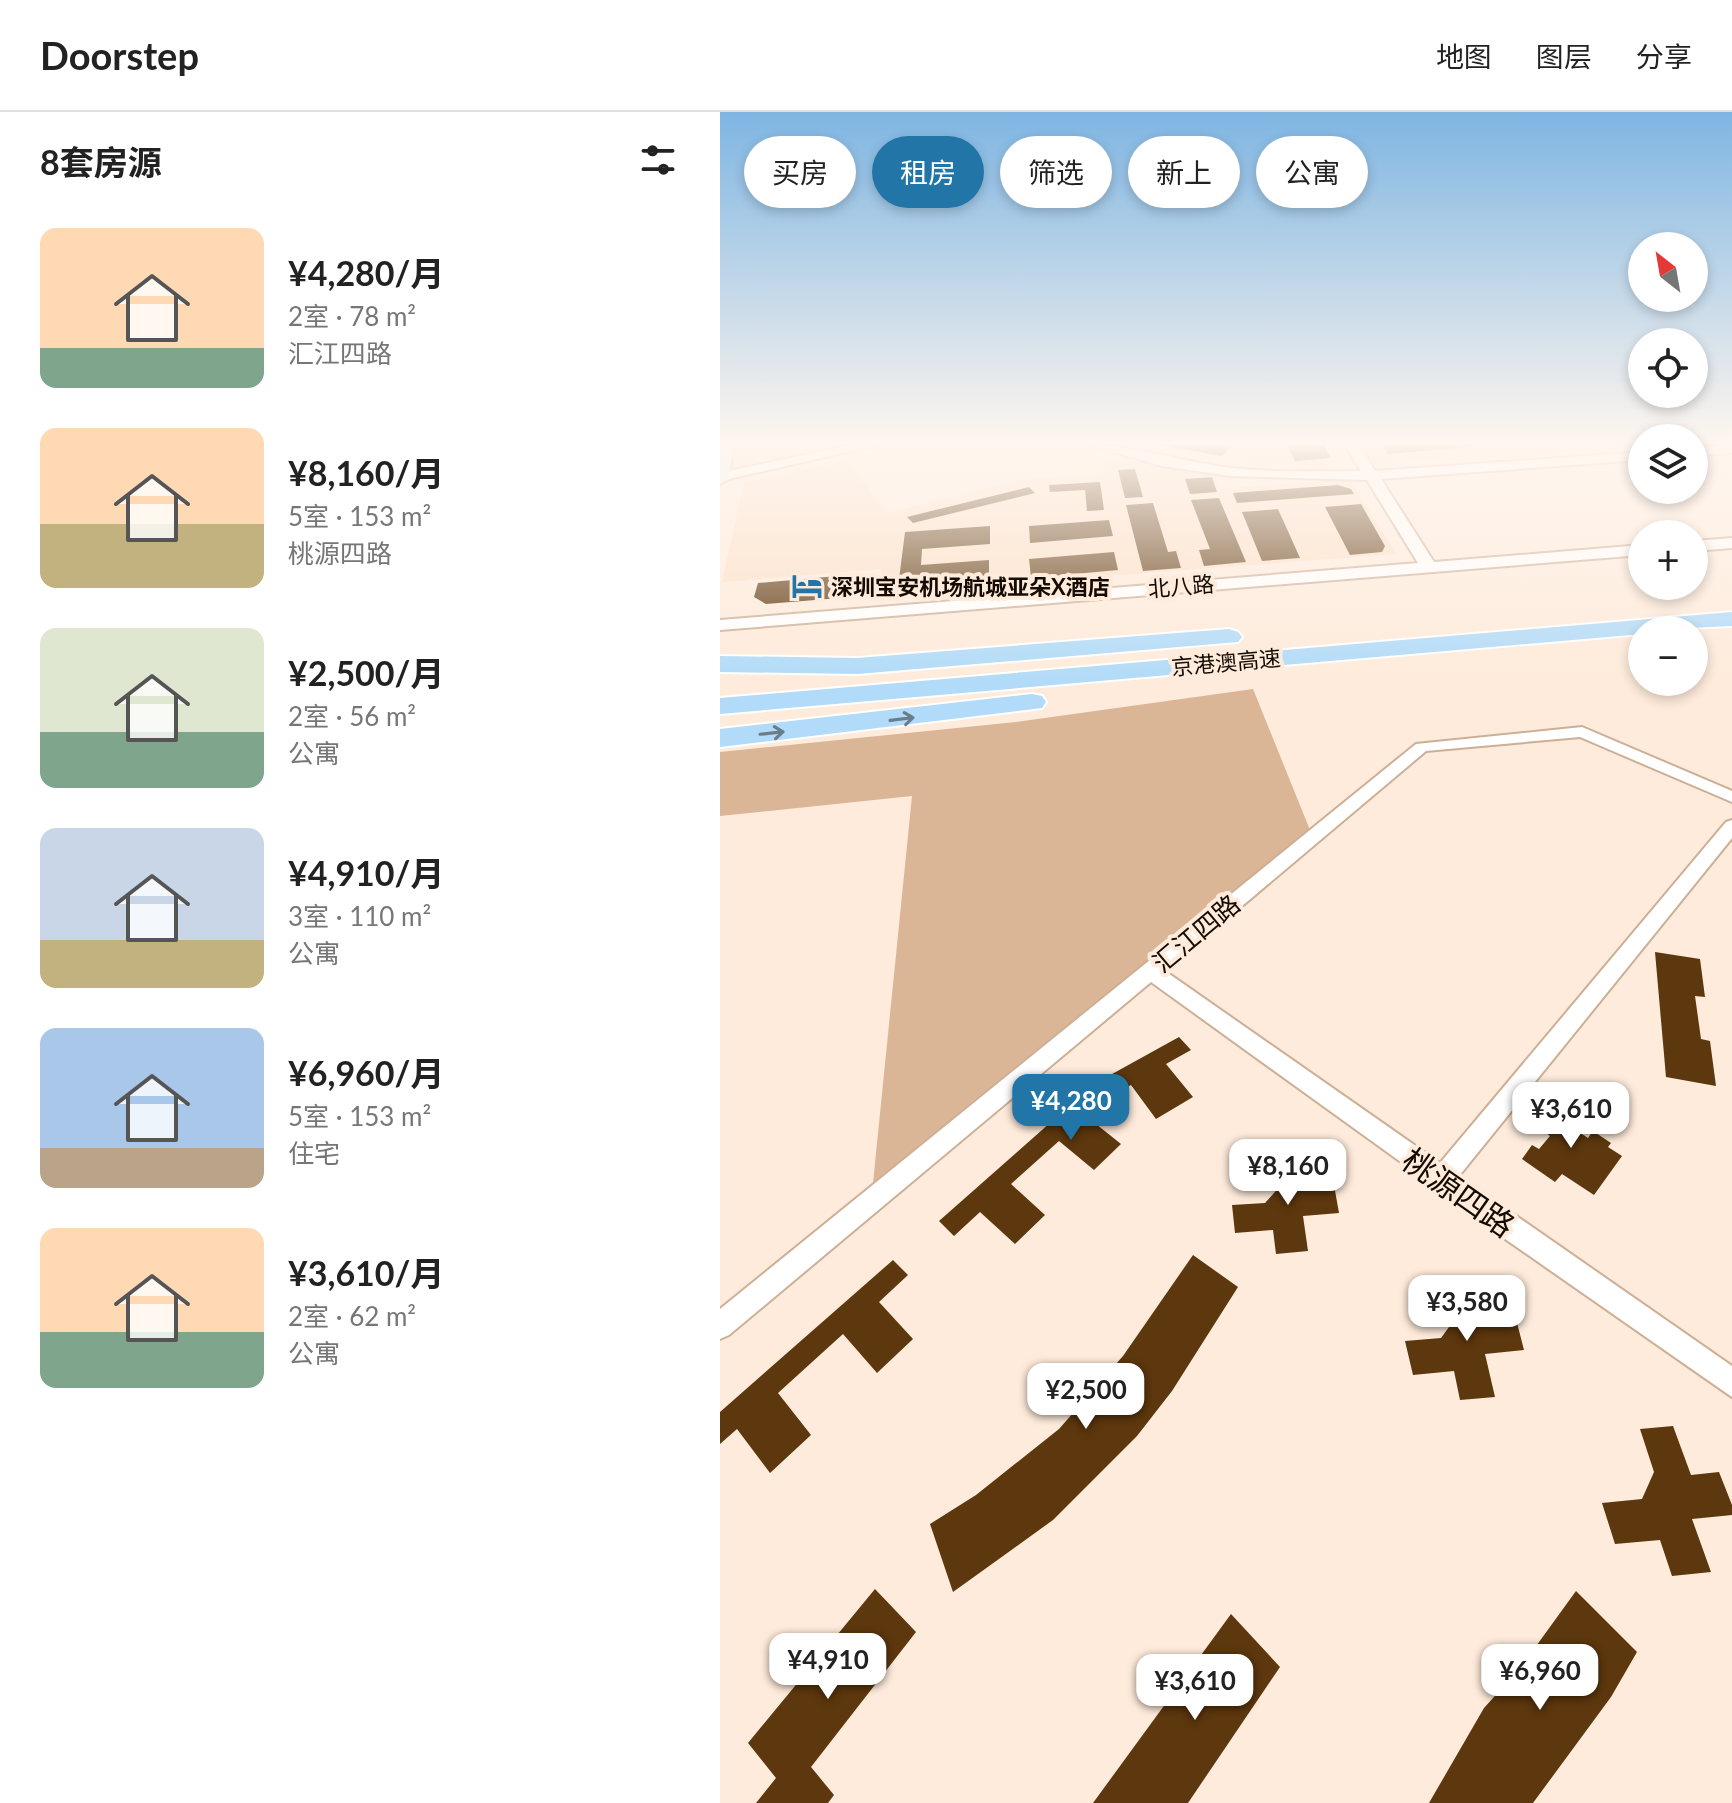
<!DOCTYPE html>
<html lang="zh">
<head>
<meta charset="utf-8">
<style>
	:root { --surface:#fff; --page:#f6f6f6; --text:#222; --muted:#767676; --line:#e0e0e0; --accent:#2276a7 }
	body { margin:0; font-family:Lato,"Noto Sans SC",sans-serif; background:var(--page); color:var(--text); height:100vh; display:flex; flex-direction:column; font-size:30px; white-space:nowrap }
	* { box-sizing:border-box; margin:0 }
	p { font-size:26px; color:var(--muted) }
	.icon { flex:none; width:44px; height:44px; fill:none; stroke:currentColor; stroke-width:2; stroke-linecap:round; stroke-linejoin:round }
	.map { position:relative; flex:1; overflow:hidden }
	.sheet { display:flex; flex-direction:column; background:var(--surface); width:720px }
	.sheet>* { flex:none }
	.top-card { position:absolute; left:24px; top:24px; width:760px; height:72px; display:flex; gap:16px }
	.needle { width:52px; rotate:329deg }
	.controls { position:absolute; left:908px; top:120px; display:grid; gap:16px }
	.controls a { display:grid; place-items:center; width:80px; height:80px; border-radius:50%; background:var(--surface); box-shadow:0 4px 12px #0003; font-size:40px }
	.price { position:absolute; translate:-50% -68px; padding:0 18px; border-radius:16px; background:#fff; color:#222; font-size:26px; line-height:52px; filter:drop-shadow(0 2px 4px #0008) }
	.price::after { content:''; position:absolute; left:50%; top:48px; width:24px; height:18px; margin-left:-12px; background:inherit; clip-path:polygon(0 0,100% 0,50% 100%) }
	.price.current { background:var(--accent); color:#fff }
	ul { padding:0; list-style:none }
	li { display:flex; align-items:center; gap:24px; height:200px; padding:0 40px }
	li span { display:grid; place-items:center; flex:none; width:224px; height:160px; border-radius:16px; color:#555 }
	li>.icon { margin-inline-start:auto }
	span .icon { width:96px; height:96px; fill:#fffc; stroke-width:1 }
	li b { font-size:34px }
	h2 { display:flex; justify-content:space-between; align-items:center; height:96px; padding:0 40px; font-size:34px }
	.chip { padding:0 28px; border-radius:36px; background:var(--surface); box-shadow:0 4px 12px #0003; font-size:28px; line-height:72px }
	.chip.current { background:var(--accent); color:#fff }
	header { display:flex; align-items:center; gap:48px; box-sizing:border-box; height:112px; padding:0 40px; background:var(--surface); border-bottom:2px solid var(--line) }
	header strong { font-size:38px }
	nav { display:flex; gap:44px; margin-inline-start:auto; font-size:28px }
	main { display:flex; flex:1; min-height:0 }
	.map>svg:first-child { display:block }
	.built { fill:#fbdec5 }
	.green { fill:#dab697 }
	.building { fill:#5d370d }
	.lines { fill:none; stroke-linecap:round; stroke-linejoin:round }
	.minor-casing { stroke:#cdaf96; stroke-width:4 }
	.tertiary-casing { stroke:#cdaf96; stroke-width:4 }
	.secondary-casing { stroke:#cdaf96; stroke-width:4 }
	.motorway-casing { stroke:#fff; stroke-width:4 }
	.minor { fill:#fff; fill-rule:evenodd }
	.tertiary { fill:#fff; fill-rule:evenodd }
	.secondary { fill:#e8f4fd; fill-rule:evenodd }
	.motorway { fill:#b1dbf8; fill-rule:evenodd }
	.oneway { stroke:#6a7d8a }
	.labels { text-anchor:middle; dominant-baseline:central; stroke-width:8; stroke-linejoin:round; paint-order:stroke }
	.far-poi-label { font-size:22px; font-weight:bold; fill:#140b03; stroke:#feebdb; text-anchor:start }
	.far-street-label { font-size:22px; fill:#140b03; stroke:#feebdb }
	.street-label { font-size:26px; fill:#140b03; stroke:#feebdb }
	.near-street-label { font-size:32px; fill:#140b03; stroke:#feebdb }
</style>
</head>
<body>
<header>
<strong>Doorstep</strong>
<nav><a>地图</a><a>图层</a><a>分享</a></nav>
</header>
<main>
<section class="sheet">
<h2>8套房源<svg class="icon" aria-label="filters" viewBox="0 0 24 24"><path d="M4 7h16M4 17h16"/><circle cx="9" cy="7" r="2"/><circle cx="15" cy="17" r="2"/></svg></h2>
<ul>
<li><span style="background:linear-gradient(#ffd9b3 75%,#7fa58c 0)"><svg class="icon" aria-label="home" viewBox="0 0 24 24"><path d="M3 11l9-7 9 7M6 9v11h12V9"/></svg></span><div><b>¥4,280/月</b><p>2室 · 78 m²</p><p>汇江四路</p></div></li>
<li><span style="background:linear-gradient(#ffd9b3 60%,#c2b280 0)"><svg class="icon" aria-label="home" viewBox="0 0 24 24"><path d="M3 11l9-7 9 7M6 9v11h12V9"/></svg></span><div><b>¥8,160/月</b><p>5室 · 153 m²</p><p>桃源四路</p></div></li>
<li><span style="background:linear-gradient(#dfe7d0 65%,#7fa58c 0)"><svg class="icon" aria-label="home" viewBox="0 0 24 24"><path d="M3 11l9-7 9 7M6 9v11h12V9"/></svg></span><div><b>¥2,500/月</b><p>2室 · 56 m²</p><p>公寓</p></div></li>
<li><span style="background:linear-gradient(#c9d6e8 70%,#c2b280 0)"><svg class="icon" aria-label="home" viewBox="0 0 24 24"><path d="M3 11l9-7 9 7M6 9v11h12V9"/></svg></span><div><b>¥4,910/月</b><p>3室 · 110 m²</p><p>公寓</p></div></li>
<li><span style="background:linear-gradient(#a9c7e8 75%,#b9a48a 0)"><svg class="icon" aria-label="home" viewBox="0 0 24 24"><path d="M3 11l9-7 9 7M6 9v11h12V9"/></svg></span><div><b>¥6,960/月</b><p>5室 · 153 m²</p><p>住宅</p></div></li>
<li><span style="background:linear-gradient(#ffd9b3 65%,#7fa58c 0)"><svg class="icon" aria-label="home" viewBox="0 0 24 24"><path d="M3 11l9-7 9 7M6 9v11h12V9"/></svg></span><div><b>¥3,610/月</b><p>2室 · 62 m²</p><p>公寓</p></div></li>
</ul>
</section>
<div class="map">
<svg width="1012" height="1691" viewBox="0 0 1012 1691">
	<rect width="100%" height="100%" fill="#feebdb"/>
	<path class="built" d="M14,333H143L9,361Z
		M408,333H612L621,347L608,354L509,350Z
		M641,333H922V334L653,352Z
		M127,349L167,401L300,368L384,361L383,351L423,349L495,365L500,377L629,367L677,442L159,481L161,457L2,470L24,370Z"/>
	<path class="green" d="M533,577L590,718L153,1071L192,684L0,704V640L296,610Z"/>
	<path class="building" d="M439,333H513L502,344Z
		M567,333H604L611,346L575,349Z
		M662,333H751V335L668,342Z
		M415,357L423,385L405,386L398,358Z
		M492,365L497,380L470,382L465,367Z
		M380,370L384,398L367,399L365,378L330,380L329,373Z
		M618,373L631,377L634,382L517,391L513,381Z
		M309,375L315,381L193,411L187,405Z
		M499,386L526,450L484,454L479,438L490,437L471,388Z
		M433,391L448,440L456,439L461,456L423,459L406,393Z
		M641,392L665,434L662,440L630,443L605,395Z
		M558,397L580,446L542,449L522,400Z
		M389,408L393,424L310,431L309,414Z
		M270,414V432L202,437L201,453L269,448V467L178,475L185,420Z
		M394,440L398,458L311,466L309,447Z
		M139,462L136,478L120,486L46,492L34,485L38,471Z
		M935,840L980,847L985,885L975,884L981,927L990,929L996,974L946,965Z
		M459,925L471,938L446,952L473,985L436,1007L411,973L387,986L366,1004L401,1032L374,1058L339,1029L291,1072L325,1103L295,1132L260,1100L234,1124L219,1109L374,972Z
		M833,981L846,989L843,994L860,1005L851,1015L868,1026L873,1019L891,1031L888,1035L902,1044L874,1083L842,1062L835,1070L802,1047L812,1033L819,1037L830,1024L826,1021L831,1015L814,1004Z
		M585,1042L590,1074L614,1073L619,1101L583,1104L588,1139L556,1142L553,1118L515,1121L512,1093L545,1091L561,1073L558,1044Z
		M473,1143L518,1175L452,1279L417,1324L333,1408L233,1480L210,1412L256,1383L339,1317L403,1244Z
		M173,1148L188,1163L159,1190L193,1227L157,1261L123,1222L58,1281L91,1323L50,1361L17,1317L0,1332V1300Z
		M759,1166L769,1206L795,1203L804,1238L765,1242L775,1285L740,1288L734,1259L693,1263L685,1229L721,1226L737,1204L728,1169Z
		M953,1314L971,1363L999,1360L1012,1393V1403L972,1407L991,1460L952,1464L940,1428L895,1432L882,1391L922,1387L934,1360L920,1317Z
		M155,1477L196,1520L91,1655L114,1683L108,1691H36L56,1666L28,1631Z
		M856,1479L917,1540L891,1585L813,1691H709L764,1596L801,1555Z
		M511,1502L560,1555L468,1691H373Z"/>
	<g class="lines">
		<g class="minor-casing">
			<path id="minor" d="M862,615L1012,679V690L860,625L706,639L445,859L720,1051L1006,710L1012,708V726L739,1064L1012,1254V1285L712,1076L710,1071L431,870L9,1223L0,1227V1197L696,632Z"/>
		</g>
		<g class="tertiary-casing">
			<path id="tertiary" d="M131,333H158L0,369V361Z
				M369,333C413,333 460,349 504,355C549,361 596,359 641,359L625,333H639L655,359L922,340V348L661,367L714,450L922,433V443L0,518V508L698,451L647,368L509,364L442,354Z
				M1012,333V341L974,344V336Z
				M1012,426V436L974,439V429Z"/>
		</g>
		<g class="secondary-casing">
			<path id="secondary" d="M0,333H14L8,367L0,372Z"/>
		</g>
		<g class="motorway-casing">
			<path id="motorway" d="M1012,500V514L922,518V522L0,602V586Z
				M509,517L518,520L522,525L518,530L137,562L0,560V544L137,546Z
				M312,582L322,584L326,590L322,596L0,635V617Z"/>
		</g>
		<use href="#minor" class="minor"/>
		<use href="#tertiary" class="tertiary"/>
		<use href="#secondary" class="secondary"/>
		<use href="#motorway" class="motorway"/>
	</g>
	<defs><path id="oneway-shaft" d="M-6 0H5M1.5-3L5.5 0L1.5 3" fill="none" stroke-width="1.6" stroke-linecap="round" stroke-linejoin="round" transform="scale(2)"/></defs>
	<g class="oneway">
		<use href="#oneway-shaft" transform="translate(182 607) rotate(-7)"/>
		<use href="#oneway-shaft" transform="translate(52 621) rotate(-6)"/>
	</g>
	<linearGradient id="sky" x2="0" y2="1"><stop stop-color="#7eb5e2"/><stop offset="0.58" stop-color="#fff6ef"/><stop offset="1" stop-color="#fff6ef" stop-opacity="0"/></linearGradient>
	<rect width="1012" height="570" fill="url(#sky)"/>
	<defs>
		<g id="hotel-bare" transform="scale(2.4)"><path d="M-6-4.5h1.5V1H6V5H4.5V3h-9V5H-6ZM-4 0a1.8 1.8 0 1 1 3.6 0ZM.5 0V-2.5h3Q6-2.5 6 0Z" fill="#2276a7" stroke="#feebdb" stroke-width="2.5" paint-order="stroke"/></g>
	</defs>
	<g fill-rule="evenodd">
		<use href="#hotel-bare" x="87" y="474"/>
	</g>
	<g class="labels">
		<g class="far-poi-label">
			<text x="111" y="474">深圳宝安机场航城亚朵X酒店</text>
		</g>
		<g class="far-street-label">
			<text transform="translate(461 474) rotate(-5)">北八路</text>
			<text transform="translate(506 550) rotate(-5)">京港澳高速</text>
		</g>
		<g class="street-label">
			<text transform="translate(476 821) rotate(-40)">汇江四路</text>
		</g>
		<g class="near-street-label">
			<text transform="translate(739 1080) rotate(35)">桃源四路</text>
		</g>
	</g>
</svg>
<div class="controls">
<a><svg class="needle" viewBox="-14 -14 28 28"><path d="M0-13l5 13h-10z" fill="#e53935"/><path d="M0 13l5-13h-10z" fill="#767676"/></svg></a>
<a><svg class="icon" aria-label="locate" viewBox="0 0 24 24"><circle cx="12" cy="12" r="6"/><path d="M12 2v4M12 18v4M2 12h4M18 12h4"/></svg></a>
<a><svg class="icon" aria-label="layers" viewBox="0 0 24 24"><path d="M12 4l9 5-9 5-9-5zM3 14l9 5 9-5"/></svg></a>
<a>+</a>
<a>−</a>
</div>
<b class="price current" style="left:351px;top:1030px">¥4,280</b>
<b class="price" style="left:851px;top:1038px">¥3,610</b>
<b class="price" style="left:568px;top:1095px">¥8,160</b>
<b class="price" style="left:747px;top:1231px">¥3,580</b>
<b class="price" style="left:366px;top:1319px">¥2,500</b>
<b class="price" style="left:108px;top:1589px">¥4,910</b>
<b class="price" style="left:820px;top:1600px">¥6,960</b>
<b class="price" style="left:475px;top:1610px">¥3,610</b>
<div class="top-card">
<a class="chip">买房</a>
<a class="chip current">租房</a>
<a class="chip">筛选</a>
<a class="chip">新上</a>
<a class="chip">公寓</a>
</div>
</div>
</main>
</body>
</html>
